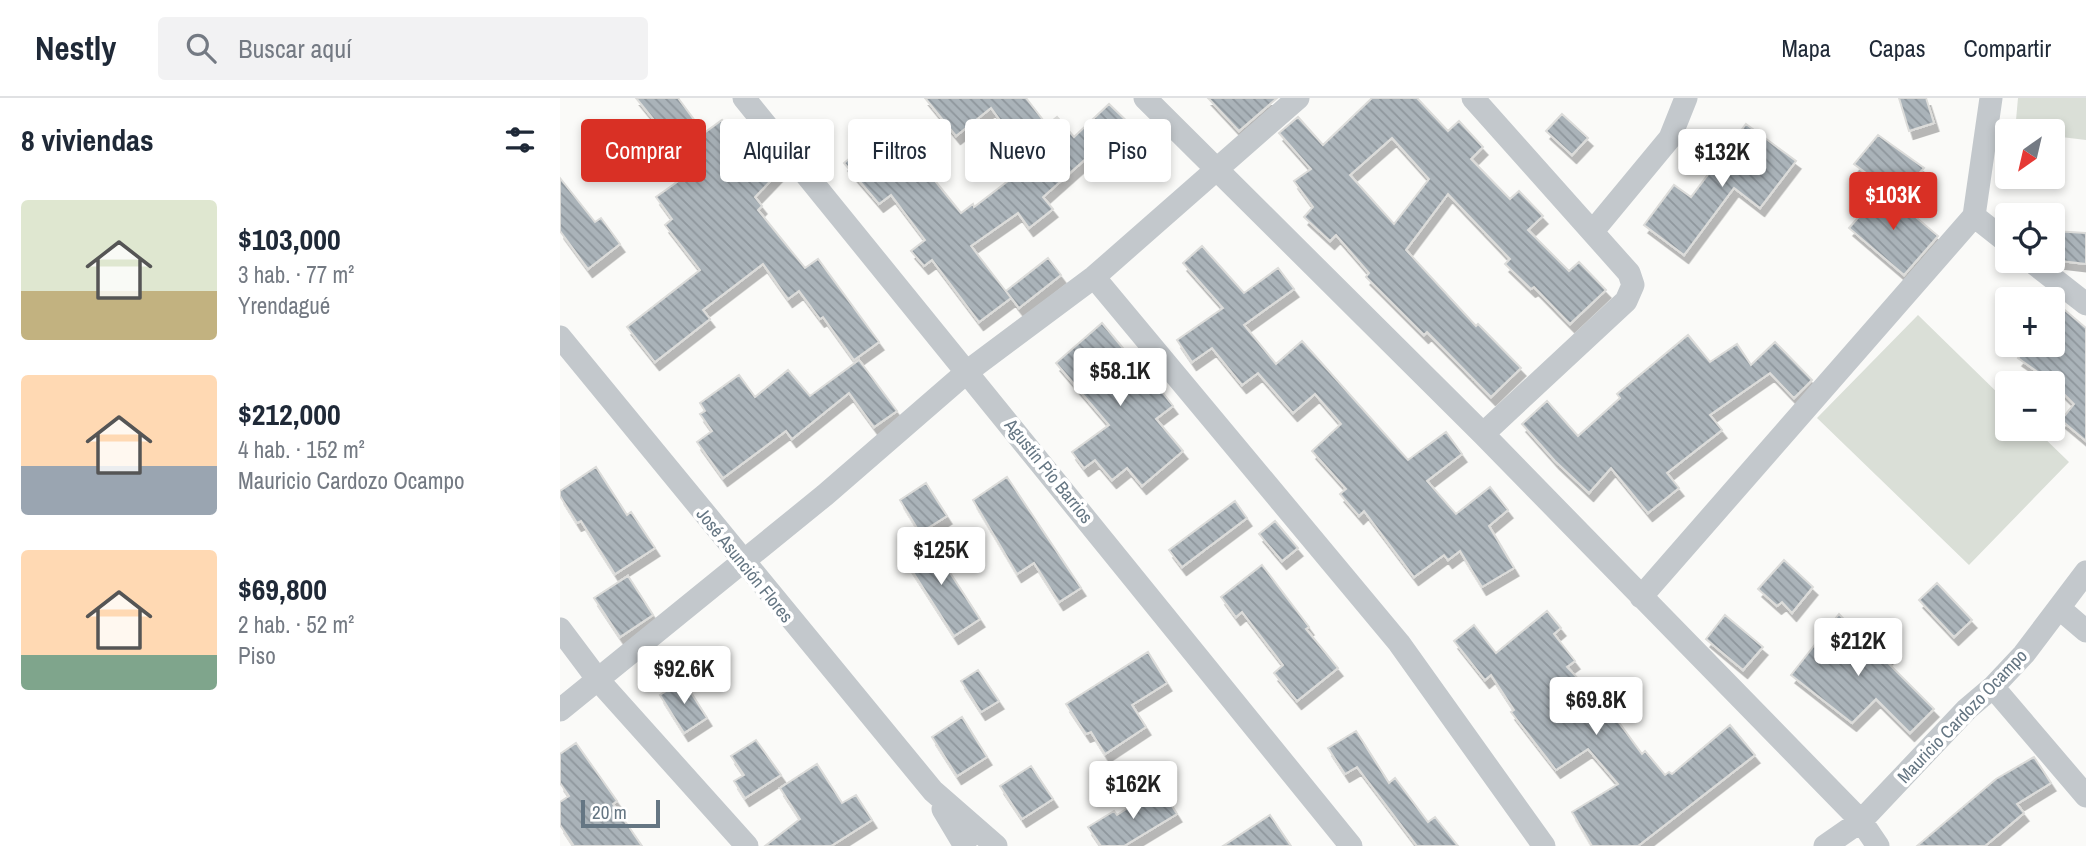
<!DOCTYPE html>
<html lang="es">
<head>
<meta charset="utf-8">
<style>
	:root { --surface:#fff; --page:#f2f2f3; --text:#1f2937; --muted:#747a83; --line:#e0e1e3; --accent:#d93025 }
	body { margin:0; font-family:"Archivo Narrow",sans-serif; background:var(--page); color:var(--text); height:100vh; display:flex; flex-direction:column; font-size:26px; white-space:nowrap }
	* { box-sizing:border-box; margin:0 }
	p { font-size:23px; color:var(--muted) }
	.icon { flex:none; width:38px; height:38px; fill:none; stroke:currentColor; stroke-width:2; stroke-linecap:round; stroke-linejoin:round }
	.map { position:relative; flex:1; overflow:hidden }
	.details { display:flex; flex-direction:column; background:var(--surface); width:560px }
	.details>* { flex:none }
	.hud { position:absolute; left:21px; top:21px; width:665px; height:63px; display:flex; gap:14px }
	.needle { width:46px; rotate:214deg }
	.controls { position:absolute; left:1435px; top:21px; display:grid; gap:14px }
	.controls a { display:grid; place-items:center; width:70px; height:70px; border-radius:7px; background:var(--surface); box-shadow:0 4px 10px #0003; font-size:35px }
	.scale { position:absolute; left:21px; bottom:18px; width:79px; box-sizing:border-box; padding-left:7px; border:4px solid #657683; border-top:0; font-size:19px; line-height:24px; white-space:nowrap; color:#657683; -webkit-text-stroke:5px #fff; paint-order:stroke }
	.price { position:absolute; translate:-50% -60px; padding:0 16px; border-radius:7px; background:#fff; color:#222; font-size:23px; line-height:46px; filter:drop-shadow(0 2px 4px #0008) }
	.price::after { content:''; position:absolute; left:50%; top:42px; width:21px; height:16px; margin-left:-10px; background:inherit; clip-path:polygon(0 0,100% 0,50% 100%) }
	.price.selected { background:var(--accent); color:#fff }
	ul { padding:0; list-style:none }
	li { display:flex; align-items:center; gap:21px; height:175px; padding:0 21px }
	li span { display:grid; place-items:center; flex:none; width:196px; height:140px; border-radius:7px; color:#555 }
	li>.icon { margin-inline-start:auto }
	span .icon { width:84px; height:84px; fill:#fffc; stroke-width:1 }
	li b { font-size:30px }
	h2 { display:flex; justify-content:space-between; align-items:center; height:84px; padding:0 21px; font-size:30px }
	.chip { padding:0 24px; border-radius:7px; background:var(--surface); box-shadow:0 4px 10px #0003; font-size:24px; line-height:63px }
	.chip.selected { background:var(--accent); color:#fff }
	header { display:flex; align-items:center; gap:42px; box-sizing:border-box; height:98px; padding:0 35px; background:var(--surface); border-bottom:2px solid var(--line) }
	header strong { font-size:33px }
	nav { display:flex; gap:38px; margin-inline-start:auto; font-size:24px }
	.search { width:490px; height:63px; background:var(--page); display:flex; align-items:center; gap:18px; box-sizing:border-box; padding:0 24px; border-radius:7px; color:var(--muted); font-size:26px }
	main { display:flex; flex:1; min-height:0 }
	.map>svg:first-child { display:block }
	.grass { fill:#dadfd7 }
	.building { fill:url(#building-back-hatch); stroke:#dcdcda; stroke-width:2; fill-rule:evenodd; filter:url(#shadow) }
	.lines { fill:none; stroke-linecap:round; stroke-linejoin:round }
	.minor { stroke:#c3c8cc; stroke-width:23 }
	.labels { text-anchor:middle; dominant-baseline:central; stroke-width:7; stroke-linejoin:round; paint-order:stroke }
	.street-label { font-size:18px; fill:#657683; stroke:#fff }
</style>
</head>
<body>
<header>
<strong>Nestly</strong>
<div class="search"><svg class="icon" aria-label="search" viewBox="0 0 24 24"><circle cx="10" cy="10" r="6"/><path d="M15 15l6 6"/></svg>Buscar aquí</div>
<nav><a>Mapa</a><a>Capas</a><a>Compartir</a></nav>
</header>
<main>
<section class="details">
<h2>8 viviendas<svg class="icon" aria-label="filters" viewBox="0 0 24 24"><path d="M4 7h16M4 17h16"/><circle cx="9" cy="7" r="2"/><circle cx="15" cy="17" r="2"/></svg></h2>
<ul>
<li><span style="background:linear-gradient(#dfe7d0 65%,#c2b280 0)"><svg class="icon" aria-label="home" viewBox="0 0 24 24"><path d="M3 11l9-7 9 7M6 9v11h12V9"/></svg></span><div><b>$103,000</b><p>3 hab. · 77 m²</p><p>Yrendagué</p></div></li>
<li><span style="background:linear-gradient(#ffd9b3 65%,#9aa5b1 0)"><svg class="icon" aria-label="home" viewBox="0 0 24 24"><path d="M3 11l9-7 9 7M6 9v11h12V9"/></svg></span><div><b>$212,000</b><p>4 hab. · 152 m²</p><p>Mauricio Cardozo Ocampo</p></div></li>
<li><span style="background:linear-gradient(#ffd9b3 75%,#7fa58c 0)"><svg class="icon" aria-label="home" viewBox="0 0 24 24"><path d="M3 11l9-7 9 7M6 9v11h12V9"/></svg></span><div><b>$69,800</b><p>2 hab. · 52 m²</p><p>Piso</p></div></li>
</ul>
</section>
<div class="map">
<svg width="1526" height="748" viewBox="0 0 1526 748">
	<defs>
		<pattern id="building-back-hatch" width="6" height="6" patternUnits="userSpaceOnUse" patternTransform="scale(1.75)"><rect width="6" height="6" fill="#aab3b9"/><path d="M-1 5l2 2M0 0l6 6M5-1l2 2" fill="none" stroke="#8e969c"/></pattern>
		<filter id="shadow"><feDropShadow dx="4.5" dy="8" stdDeviation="0" flood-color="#0004"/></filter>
	</defs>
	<rect width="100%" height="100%" fill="#fafaf8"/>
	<path class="grass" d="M1458,0H1526V42L1493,38V33H1455Z
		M1358,217L1447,304V331H1475L1509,364L1409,467L1257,320Z"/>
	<path class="building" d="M76,0H118L144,35L162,22L189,58L201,47L223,70L195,99L202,108L198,112L245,170L258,161L319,244L294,262L263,219L260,221L239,193L228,201L203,166L143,212L150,221L95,264L67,229L140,172L105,127L112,121L96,99L117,84L88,45L103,33Z
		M365,0H466L487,27L497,19L514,39L549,6L578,34L559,52L548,41L483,99L493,111L469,130L458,115L411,148L451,200L419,224L372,162L364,168L351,153L365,142L331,97L319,106L284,65L325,30L365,77L368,74L401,115L413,106L414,109L465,70L461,64L467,59L431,10L396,38Z
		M648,0H717L679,33Z
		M812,0H857L888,33L899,23L923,49L911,61L950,101L959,93L983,118L968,132L1009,173L1019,164L1046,192L1010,226L974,189L971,191L945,166L950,161L888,96L846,152L916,228L918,226L961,270L931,299L867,234L864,237L806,179L809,175L776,137L770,143L744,119L753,109L734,83L751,71L719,35L738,19L763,47ZM832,40L869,81L834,126L790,77Z
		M1339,0H1366L1374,25L1349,33Z
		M1002,16L1028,40L1012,57L986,33Z
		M1186,26L1236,63L1200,110L1174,90L1124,157L1084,127L1114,87L1131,99Z
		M1318,37L1364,70L1338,99L1294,66Z
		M0,80L35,124L41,120L60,146L28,171L0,133Z
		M1323,91L1378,138L1344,177L1289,130Z
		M1493,133L1526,135V166L1493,162Z
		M642,148L684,195L718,170L734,191L684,227L716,266L742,243L848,362L886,334L902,356L867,383L896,416L930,389L948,412L929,428L954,470L922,489L900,453L888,462L884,457L854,479L804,413L799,418L780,396L786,391L752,353L781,326L755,296L733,315L698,275L682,287L652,250L632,264L617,242L663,210L623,165Z
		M488,160L501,177L459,210L446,193Z
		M1493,202L1526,230V343L1501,322L1514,306L1493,285L1458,260L1469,247H1493Z
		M542,225L567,255L570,252L613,308L596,321L623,353L582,388L567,370L552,382L535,362L524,370L512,354L549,327L496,265Z
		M1128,237L1150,264L1177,246L1191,267L1215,244L1252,282L1234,300L1210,275L1150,317L1162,332L1107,375L1119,390L1088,415L1051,370L1029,395L995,363L962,326L987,303L1018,338L1060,300L1057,296Z
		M299,262L337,313L314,329L289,295L232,341L226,333L163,380L137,344L152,333L140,316L145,313L140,305L179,277L195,299L228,272L250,298Z
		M36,369L67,417L71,414L95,450L55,476L21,423L17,425L0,398V393Z
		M447,379L521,490L499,504L474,465L457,476L413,402Z
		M366,385L387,418L360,435L340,402Z
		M675,403L687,420L622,469L609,452Z
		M715,423L738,450L722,463L699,436Z
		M368,441L420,521L394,538L342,457Z
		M1224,462L1253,489L1232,515L1222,504L1217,508L1198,491Z
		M702,467L749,529L746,531L778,570L737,603L714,575L723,567L682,514L676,519L661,499Z
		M68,478L93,517L60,539L34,500Z
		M1377,485L1412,522L1394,539L1359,502Z
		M987,513L1001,530L994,536L1015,563L1007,569L1057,622L1082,656L1085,653L1105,677L1109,674L1112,676L1170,627L1195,657L1078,748H1032L1012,714L1058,686L1028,651L996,672L951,614L954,612L931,577L925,582L894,543L914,527L936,555Z
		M1279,516L1306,545L1310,540L1328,558L1325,562L1374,611L1350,635L1316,601L1292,625L1231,577Z
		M1165,517L1203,549L1183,572L1146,541Z
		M588,554L607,585L572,607L586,629L545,656L531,634L526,636L506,606Z
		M418,572L439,603L421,614L401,583Z
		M123,582L147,620L124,635L100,597Z
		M402,619L427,659L397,678L372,639Z
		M796,633L829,685L835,680L868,724L875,719L898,748H857L797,669L785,676L768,650Z
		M196,642L221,677L185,700L174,683L184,677L171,658Z
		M16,645L57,703L53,706L82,748H14L0,727V704L9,698L0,685V656Z
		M1474,659L1491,685L1457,706L1464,715L1425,748H1357L1436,681Z
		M257,666L282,705L296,697L312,722L271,748H205L240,721L220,690Z
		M471,668L493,701L462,721L440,688Z
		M600,689L617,716L564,748H541L528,729L554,713L557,717Z
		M710,717L731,748H663Z"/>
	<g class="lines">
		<path class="minor" d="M184,0L791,748
			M585,0L923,336L1301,723L1318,748
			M913,0L1069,175L1073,187L1066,203L923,336
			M1414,118L1431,0
			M1414,118L1447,144
			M1033,133L1110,40L1126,0
			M1471,163L1526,206
			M534,179L839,545L984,748
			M0,239L373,693L436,748
			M1081,499L1414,118
			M1499,510L1526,533
			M0,531L39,583L187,748
			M1433,589L1526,698
			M0,612L265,397L408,273L534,179L738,0
			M383,711L405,748
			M1265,748L1301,723L1407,611L1433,589L1464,556L1526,474"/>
	</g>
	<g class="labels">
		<g class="street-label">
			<text transform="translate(489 373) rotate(51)">Agustín Pío Barrios</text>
			<text transform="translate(185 467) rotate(51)">José Asunción Flores</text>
			<text transform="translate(1402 618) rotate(-46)">Mauricio Cardozo Ocampo</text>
		</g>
	</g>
</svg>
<div class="controls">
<a><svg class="needle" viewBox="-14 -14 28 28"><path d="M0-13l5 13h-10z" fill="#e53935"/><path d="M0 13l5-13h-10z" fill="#747a83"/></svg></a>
<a><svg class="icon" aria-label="locate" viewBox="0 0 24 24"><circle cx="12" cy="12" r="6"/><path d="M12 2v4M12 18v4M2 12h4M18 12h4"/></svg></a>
<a>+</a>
<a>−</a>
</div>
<div class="scale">20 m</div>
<b class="price" style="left:1162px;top:91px">$132K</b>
<b class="price selected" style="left:1333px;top:134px">$103K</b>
<b class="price" style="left:560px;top:310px">$58.1K</b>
<b class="price" style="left:381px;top:489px">$125K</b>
<b class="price" style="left:1298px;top:580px">$212K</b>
<b class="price" style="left:124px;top:608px">$92.6K</b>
<b class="price" style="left:1036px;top:639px">$69.8K</b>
<b class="price" style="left:573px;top:723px">$162K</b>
<div class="hud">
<a class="chip selected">Comprar</a>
<a class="chip">Alquilar</a>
<a class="chip">Filtros</a>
<a class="chip">Nuevo</a>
<a class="chip">Piso</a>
</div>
</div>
</main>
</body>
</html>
